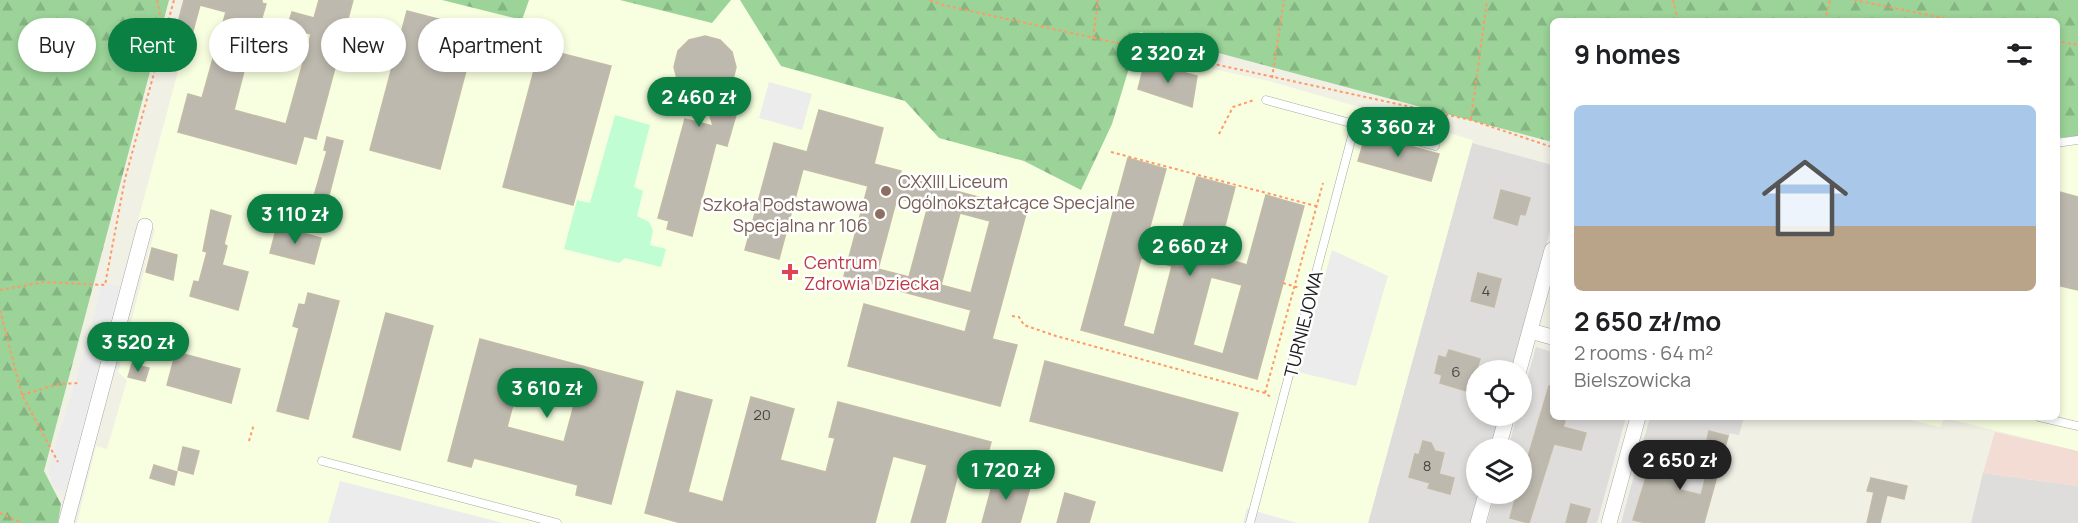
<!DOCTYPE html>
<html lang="en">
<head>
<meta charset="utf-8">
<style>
	:root { --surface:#fff; --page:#f6f6f6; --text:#202124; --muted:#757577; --line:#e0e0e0; --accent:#0b8043 }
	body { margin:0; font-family:Manrope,sans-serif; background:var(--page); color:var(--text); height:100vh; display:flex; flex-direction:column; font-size:22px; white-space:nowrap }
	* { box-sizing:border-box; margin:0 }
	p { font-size:20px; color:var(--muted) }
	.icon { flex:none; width:33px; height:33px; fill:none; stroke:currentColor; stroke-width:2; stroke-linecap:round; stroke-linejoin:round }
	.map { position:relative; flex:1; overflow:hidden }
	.details { position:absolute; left:1550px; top:18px; width:510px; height:402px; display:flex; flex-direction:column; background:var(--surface); border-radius:9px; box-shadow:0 3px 9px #0003 }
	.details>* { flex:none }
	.top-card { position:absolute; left:18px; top:18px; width:570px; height:54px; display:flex; gap:12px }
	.controls { position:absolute; left:1466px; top:360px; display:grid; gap:12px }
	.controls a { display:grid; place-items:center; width:66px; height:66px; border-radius:50%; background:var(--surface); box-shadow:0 3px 9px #0003; font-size:30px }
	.price { position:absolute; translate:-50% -51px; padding:0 14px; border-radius:21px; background:var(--accent); color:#fff; font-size:20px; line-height:39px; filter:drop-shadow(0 2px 3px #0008) }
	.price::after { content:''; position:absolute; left:50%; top:36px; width:18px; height:14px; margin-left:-9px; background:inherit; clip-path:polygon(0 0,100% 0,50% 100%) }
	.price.active { background:#222; color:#fff }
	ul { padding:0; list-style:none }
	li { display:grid; align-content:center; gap:12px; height:318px; padding:0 24px }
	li+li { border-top:2px solid var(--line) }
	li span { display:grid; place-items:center; height:186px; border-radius:9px; color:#555 }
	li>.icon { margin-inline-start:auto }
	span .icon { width:108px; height:108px; fill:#fffc; stroke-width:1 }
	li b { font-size:26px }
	h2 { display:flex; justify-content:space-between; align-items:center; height:72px; padding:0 24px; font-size:26px }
	.chip { padding:0 21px; border-radius:27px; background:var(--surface); box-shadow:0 3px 9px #0003; font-size:21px; line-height:54px }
	.chip.active { background:var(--accent); color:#fff }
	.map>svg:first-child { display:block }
	.residential { fill:#dedddc }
	.commercial { fill:#f2dcd4 }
	.education { fill:#f8ffe0 }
	.forest { fill:url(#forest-firs) }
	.park { fill:#c0fdd3 }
	.parking { fill:#ececec }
	.building { fill:#beb9ae; stroke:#c3baa7; stroke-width:1.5; fill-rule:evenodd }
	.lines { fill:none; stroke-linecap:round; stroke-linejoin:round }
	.lane-casing { stroke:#a7a7a7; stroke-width:9 }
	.street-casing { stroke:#a7a7a7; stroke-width:16 }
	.path { stroke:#ff9a68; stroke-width:2; stroke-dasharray:3 3; stroke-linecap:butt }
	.lane { stroke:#fff; stroke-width:8 }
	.street { stroke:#fff; stroke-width:15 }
	.education-dot { fill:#8d6e63; stroke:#fff; stroke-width:2 }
	.health-dot { fill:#e0444e; stroke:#fff; stroke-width:2 }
	.labels { text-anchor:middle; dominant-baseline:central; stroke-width:5; stroke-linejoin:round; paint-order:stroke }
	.number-label { font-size:15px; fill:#484644 }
	.education-label { font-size:18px; fill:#785e54; stroke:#fff; text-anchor:start }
	.health-label { font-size:18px; fill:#be3a42; stroke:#fff; text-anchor:start }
	.street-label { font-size:18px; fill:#202020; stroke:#fff }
</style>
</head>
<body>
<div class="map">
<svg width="2078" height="523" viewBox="0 0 2078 523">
	<defs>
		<pattern id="forest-firs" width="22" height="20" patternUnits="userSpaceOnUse" patternTransform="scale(1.5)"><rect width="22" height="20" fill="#9bd398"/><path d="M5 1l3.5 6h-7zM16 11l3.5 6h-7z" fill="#85b583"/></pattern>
	</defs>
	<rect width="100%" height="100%" fill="#f1f0e5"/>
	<path class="residential" d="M1472,143L1552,165V224L1512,370H1476V416H1500L1490,448H1476L1478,494L1470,523H1368Z
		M1536,347L1552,352V417H1626L1597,523H1487L1495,494H1521V448H1508L1517,416H1521V400Z
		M1650,417H1744L1739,435L1730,433L1704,523H1621Z
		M1983,473L2078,486V523H1971Z"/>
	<path class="commercial" d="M1995,432L2078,451V486L1983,473Z"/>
	<path class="education" d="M184,0H916L943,11L1269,81L1473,140L1368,523H77L96,446L107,449L127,380L118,372L155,229L137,224L187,38L175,34Z
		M2078,136V451L1945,418L1940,427L1906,419V417H2056L2057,138Z"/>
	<path class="forest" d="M0,0H169L44,471L61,504L58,523H0Z
		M442,0H529L522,20Z
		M620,0H731L712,23Z
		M740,0H2078V136L2057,138L2056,21H1552V142L1140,32L1112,124L1081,190L1024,161L939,138L905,101L781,66Z"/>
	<path class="park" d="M615,115L650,125L634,187L643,191L637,216L649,222L653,230L650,245L666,249L661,267L625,258L619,263L564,249L577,200L590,203Z"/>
	<path class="parking" d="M769,82L812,94L802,130L759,118Z
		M1332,250L1388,276L1356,386L1298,372Z
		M102,282L120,286L65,492L54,488L48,470L88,340Z
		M340,481L503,523H328Z
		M1247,508L1262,513L1298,523H1243Z"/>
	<path class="building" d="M184,0H262V3L266,4L261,21L257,20L234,110L286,124L311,34L287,28L292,12L314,18L319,0H353L316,139L304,136L296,164L178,132L188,94L202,98L226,12L200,5L191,38L175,34Z
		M407,11L477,29L440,169L370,150Z
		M705,36L720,40L732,52L736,67L730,92L740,101L727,146L716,143L692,236L667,229L669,221L658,218L685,119L713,126L705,98L689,94L678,83L674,67L678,51L689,40Z
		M540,48L611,66L573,205L503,187Z
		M1145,62L1197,76L1192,107L1138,89Z
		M819,110L883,128L874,164L901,171L899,176L1027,210L992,339L1017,345L1000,406L848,366L864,304L965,332L971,310L844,276L868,186L803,169L779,259L745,250L774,143L807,152ZM897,198L928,206L909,277L878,269ZM960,213L990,221L971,293L941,285Z
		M1366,134L1439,154L1431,181L1358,161Z
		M327,137L343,141L328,199L314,196L327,151L324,150Z
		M1128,158L1166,169L1147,237L1178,246L1197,177L1235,187L1217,256L1247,265L1266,195L1304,206L1257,379L1081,330ZM1141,258L1172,266L1154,335L1123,326ZM1211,277L1242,285L1223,354L1193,345Z
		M1501,190L1530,198L1525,215L1520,214L1517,225L1494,218Z
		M2056,191L2078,197V290L2056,285Z
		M300,196L321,203L317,215L296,209Z
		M211,210L231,216L224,244L227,246L222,265L248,272L238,310L190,296L194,281L199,282L207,252L203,251Z
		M277,226L321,238L314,264L270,253Z
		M152,248L177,255L173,280L146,272Z
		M1478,273L1501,279L1494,307L1471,301Z
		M308,293L339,301L308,419L277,411L299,328L293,326L299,304L305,305Z
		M386,313L433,326L400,450L353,437Z
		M480,339L643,382L611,504L576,495L578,485L474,458L471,467L448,461ZM519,382L576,398L564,442L507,427Z
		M1449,350L1480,359L1470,392L1440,383L1442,375L1435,373L1439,356L1446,358Z
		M176,352L240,369L231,403L167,385Z
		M1045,361L1238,413L1222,471L1030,421Z
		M132,364L149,368L145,381L128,377Z
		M1549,386H1552V417L1565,421L1563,427L1586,433L1581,450L1554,444L1529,523L1510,518L1516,496L1521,497V455L1528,457Z
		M677,391L712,400L688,492L723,502L751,397L794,409L780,460L826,472L835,438L829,437L838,402L991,442L981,480L958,474L945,523H911L927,465L893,456L875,523H681L645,513Z
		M1709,431L1728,436L1704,523H1646L1633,520L1648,471L1652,472L1654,464L1677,470L1676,474L1681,475L1677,489L1701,495L1708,469V461L1703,459Z
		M1423,441L1431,443L1435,451L1444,453L1439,474L1454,478L1450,494L1428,488L1430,483L1409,477L1415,454L1419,455Z
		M183,447L199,451L193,474L178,470Z
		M154,465L177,472L174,485L150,478Z
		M995,475L1031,484L1020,523H982Z
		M1871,478L1907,486L1904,499L1887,495L1880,523H1867L1874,492L1867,491Z
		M1065,493L1095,502L1089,523H1057Z
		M1571,504L1590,509L1586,523H1566Z"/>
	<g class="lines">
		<g class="lane-casing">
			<path id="lane" d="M1266,100L1435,146
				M2056,143L2078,140
				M2039,417L2078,426
				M322,461L557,523
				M1250,523L1355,125"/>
		</g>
		<g class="street-casing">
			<path id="street" d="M1530,331L1552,337
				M1519,370L1552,250
				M1498,448L1507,416
				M66,523L145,226
				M1478,523L1486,494
				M1609,523L1638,417"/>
		</g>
		<path class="path" d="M157,0L164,33
			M930,0L943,5L1471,120L1552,147
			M1673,0L1678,21
			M1854,0L1958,21
			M1825,21L1830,0
			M1093,38L1098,0
			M2056,41L2078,45
			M1272,78L1284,0
			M1471,119L1487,0
			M1219,134L1233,107L1254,100
			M1111,152L1316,206
			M1283,283L1300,288
			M0,290L44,282L105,285L125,179L174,0
			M0,310L22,395L58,462
			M1012,316L1019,317L1024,325L1056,336L1265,393L1272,398
			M1265,393L1323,183
			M22,395L59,384L80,383
			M249,441L254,424
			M0,513L22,523"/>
		<use href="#lane" class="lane"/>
		<use href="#street" class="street"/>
	</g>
	<g class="education-dot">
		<circle cx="886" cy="191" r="6"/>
		<circle cx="880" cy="214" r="6"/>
	</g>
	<path class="health-dot" d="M787 263h6v6h6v6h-6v6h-6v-6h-6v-6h6z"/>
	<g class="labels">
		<g class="number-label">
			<text x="1486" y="290">4</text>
			<text x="1456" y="371">6</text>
			<text x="762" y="414">20</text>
			<text x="1427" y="465">8</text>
		</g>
		<g class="education-label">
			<text x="898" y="181">CXXIII Liceum<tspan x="898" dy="21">Ogólnokształcące Specjalne</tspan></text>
			<text x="868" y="204" text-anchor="end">Szkoła Podstawowa<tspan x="868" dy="21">Specjalna nr 106</tspan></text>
		</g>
		<g class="health-label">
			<text x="804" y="262">Centrum<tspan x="804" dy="21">Zdrowia Dziecka</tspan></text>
		</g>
		<g class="street-label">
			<text transform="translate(1303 324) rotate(-76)">TURNIEJOWA</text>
		</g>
	</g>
</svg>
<div class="controls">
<a><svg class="icon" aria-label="locate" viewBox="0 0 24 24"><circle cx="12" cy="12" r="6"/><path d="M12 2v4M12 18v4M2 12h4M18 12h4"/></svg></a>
<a><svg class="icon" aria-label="layers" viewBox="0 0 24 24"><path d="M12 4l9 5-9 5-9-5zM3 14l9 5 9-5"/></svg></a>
</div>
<b class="price" style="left:1168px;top:84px">2 320 zł</b>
<b class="price" style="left:699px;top:128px">2 460 zł</b>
<b class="price" style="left:1398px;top:158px">3 360 zł</b>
<b class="price" style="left:295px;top:245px">3 110 zł</b>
<b class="price" style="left:1190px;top:277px">2 660 zł</b>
<b class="price" style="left:138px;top:373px">3 520 zł</b>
<b class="price" style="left:547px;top:419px">3 610 zł</b>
<b class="price active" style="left:1680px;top:491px">2 650 zł</b>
<b class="price" style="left:1006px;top:501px">1 720 zł</b>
<div class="top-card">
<a class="chip">Buy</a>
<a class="chip active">Rent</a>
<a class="chip">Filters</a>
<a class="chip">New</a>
<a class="chip">Apartment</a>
</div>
<section class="details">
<h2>9 homes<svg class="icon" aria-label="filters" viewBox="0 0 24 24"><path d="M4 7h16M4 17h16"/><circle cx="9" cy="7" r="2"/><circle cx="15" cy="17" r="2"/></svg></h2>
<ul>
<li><span style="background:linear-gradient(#a9c7e8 65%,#b9a48a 0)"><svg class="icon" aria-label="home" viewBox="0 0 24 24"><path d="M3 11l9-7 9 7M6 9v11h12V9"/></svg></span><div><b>2 650 zł/mo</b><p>2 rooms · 64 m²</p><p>Bielszowicka</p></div></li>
</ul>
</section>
</div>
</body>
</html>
